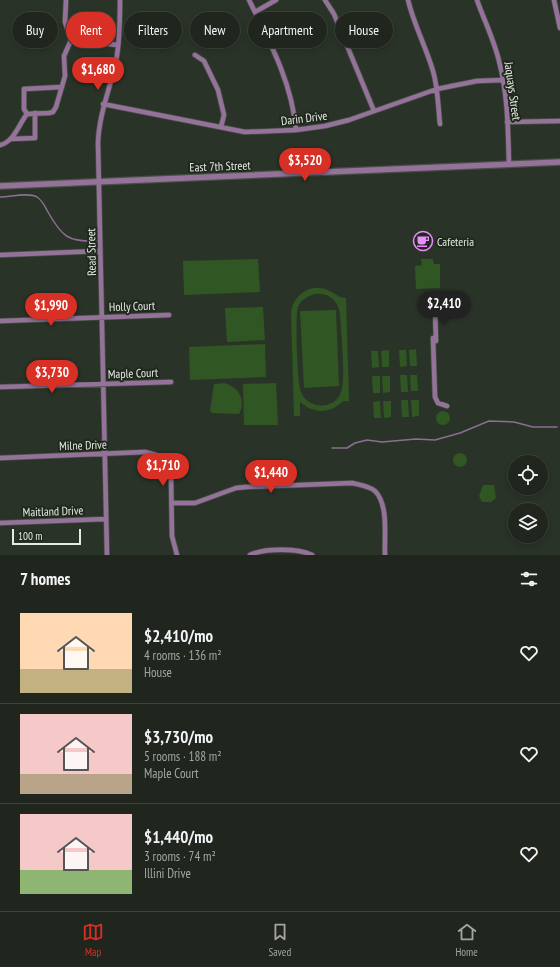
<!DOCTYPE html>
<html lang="en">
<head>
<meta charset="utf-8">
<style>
	:root { --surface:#20261e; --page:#282e27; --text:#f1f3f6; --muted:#a2a5a4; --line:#3d433c; --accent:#d93025 }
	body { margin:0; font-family:"PT Sans Narrow",sans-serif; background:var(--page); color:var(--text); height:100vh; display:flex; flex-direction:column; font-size:15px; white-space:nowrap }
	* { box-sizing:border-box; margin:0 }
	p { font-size:13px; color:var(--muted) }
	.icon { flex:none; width:22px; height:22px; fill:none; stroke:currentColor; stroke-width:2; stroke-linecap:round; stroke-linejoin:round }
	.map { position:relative; height:555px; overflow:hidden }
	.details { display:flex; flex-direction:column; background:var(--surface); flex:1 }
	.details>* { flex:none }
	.top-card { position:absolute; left:12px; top:12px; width:536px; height:36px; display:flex; gap:8px }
	.buttons { position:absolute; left:508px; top:455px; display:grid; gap:8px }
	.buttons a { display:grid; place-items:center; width:40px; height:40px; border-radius:50%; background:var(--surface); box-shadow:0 2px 6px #0003,0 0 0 1px var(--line); font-size:20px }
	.scale { position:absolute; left:12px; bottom:10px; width:69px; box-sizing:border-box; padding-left:4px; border:2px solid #e5ebe4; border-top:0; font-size:11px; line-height:14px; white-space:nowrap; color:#e5ebe4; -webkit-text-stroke:3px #21291e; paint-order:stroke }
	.price { position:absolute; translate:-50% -34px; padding:0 9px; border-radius:14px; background:var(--accent); color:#fff; font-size:13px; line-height:26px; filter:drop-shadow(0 1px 2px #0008) }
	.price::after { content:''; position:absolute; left:50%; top:24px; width:12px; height:9px; margin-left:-6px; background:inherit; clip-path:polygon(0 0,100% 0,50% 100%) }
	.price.current { background:#222; color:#fff }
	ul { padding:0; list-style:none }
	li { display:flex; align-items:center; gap:12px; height:100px; padding:0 20px }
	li+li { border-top:1px solid var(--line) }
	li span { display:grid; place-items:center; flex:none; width:112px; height:80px; border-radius:0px; color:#555 }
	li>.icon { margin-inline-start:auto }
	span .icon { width:48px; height:48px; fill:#fffc; stroke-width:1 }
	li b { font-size:17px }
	h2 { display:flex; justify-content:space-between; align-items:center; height:48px; padding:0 20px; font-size:17px }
	.chip { padding:0 14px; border-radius:18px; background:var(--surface); box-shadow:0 2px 6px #0003,0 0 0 1px var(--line); font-size:14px; line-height:36px }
	.chip.current { background:var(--accent); color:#fff }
	.tabs { display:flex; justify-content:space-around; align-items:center; height:56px; border-top:1px solid var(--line); background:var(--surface); font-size:11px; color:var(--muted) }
	.tabs a { display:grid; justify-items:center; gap:2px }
	.tabs .current { color:var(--accent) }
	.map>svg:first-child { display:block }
	.green { fill:#305623; fill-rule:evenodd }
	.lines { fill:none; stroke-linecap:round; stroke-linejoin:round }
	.stream { stroke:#8b6e91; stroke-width:1.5 }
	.minor-casing { stroke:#485046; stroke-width:6 }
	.tertiary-casing { stroke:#485046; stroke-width:8 }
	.minor { stroke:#94729a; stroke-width:4.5 }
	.tertiary { stroke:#94729a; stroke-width:5.5 }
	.labels { text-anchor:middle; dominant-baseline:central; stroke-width:4; stroke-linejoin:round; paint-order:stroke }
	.street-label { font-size:12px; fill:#e5ebe4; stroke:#21291e }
	.poi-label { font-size:12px; fill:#e5ebe4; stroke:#21291e; text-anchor:start }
</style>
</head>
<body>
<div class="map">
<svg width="560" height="555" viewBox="0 0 560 555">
	<rect width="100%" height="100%" fill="#2a3328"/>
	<path class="green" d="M258,259L260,292L184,295L183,261Z
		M421,259H433L434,264H440V288L416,289L415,266L422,265Z
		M313,288C330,286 335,298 346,298L349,401H343C330,414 314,414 300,402V416H294L291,311C294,299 301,291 313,288ZM315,294C329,292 339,301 340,315C341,331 346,379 341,392C335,410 308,410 301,392C297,383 295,315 298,307C301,300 307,296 315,294Z
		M263,307L265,340L227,342L225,308Z
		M336,310L339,386L304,388L300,311Z
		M265,344L266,377L190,380L189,347Z
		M416,349L417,366H410L409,350Z
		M389,350V367H382L381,351Z
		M399,350H406L407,366L400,367Z
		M371,351H378L379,367L372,368Z
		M400,375H407L408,392H401Z
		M410,375H417L418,391H411Z
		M372,376H380V393H373Z
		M382,376H390V392L383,393Z
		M224,383C238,387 247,399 239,414L212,413L210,411L214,384Z
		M276,383L278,425H244L243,384Z
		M401,400H408L409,417H402Z
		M411,400H419V416L412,417Z
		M380,401L381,418H374L373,402Z
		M383,401H391V417L384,418Z
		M436 418a7 7 0 1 1 14 0a7 7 0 1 1-14 0Z
		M453 460a7 7 0 1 1 14 0a7 7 0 1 1-14 0Z
		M483,485H494L496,498L491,502H482L479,496Z"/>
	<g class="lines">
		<path class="stream" d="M0,197C10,197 28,192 37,197C43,201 45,207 48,212C62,237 68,242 97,241
			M332,448H347L355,443L367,440L382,442L416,439L435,440L460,433L489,421L514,422L533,427H557"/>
		<g class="minor-casing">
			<path id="minor" d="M66,0L65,22L71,40
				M249,0C270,42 292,83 296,130
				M325,0L334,14L374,111
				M408,0C414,25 426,47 433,71C438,88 438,106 440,124
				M477,0C484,20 494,40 499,61C508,95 508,130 509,165
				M554,0L560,28
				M255,12L276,0
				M71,40L118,45
				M195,55L204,61L218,90L224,115L221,127
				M103,104L245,132L296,130L325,126L349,120L437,89L477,81L503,80
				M27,114L24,109V89L62,87
				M507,122L560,121
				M11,139L35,138V113
				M0,145C14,142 19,124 27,114L49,113L53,112L56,107L65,76L64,56L71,40
				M0,255L100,251
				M435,310L436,341
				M0,321L169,315
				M433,338L435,397L438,403L447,406
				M0,387L171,382
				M0,458L145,452L156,455L168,467L171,477L172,536L177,555
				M172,503H195L236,488L246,487L352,483C360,485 369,486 375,491C389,505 384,537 385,555
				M0,523L106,519
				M107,555L98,143C99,114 110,89 116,61C120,41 120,20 120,0
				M250,555C264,548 298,548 312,555"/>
		</g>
		<g class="tertiary-casing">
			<path id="tertiary" d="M0,186L560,162"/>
		</g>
		<use href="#minor" class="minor"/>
		<use href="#tertiary" class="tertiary"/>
	</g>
	<defs>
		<g id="cafe-ring" transform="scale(1)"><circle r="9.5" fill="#21291e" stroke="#eb8dfc" stroke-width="1.5"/><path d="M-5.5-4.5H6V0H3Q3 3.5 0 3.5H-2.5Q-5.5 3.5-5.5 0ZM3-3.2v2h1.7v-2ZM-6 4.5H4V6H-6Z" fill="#eb8dfc"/></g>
	</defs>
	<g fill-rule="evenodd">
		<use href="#cafe-ring" x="423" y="241"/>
	</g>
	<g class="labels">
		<g class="street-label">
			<text transform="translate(513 91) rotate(82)">Jaquays Street</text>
			<text transform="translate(304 118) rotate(-7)">Darin Drive</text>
			<text transform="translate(220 166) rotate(-2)">East 7th Street</text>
			<text transform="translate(91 252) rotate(-91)">Read Street</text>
			<text transform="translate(132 306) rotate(-2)">Holly Court</text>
			<text transform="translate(133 373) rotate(-2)">Maple Court</text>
			<text transform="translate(83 445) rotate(-2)">Milne Drive</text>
			<text transform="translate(53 511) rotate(-2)">Maitland Drive</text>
		</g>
		<g class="poi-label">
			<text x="437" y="241">Cafeteria</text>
		</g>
	</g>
</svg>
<div class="buttons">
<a><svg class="icon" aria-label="locate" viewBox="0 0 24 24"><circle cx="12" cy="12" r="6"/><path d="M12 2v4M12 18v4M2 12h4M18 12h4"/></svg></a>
<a><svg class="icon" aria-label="layers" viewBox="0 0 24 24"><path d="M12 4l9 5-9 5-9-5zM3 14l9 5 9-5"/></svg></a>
</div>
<div class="scale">100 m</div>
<b class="price" style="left:98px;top:91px">$1,680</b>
<b class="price" style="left:305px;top:182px">$3,520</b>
<b class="price current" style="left:444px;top:325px">$2,410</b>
<b class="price" style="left:51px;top:327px">$1,990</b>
<b class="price" style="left:52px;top:394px">$3,730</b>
<b class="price" style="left:163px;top:487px">$1,710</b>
<b class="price" style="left:271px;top:494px">$1,440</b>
<div class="top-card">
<a class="chip">Buy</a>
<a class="chip current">Rent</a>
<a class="chip">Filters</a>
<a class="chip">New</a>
<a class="chip">Apartment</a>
<a class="chip">House</a>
</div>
</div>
<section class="details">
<h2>7 homes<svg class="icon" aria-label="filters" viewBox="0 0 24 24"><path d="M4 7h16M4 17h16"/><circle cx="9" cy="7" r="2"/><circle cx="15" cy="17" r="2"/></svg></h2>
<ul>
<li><span style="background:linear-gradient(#ffd9b3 70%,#c2b280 0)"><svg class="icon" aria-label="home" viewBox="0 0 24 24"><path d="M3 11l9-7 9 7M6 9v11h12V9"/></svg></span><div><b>$2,410/mo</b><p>4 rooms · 136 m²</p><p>House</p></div><svg class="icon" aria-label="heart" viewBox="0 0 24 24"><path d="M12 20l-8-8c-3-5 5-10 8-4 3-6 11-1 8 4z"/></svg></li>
<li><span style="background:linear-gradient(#f6c9c9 75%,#b9a48a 0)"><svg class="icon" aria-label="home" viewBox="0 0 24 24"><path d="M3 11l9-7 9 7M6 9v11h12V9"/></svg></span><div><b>$3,730/mo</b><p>5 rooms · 188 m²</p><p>Maple Court</p></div><svg class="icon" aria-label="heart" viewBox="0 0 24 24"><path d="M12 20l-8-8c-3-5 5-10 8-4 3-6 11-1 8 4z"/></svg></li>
<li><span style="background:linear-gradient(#f6c9c9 70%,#8fb573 0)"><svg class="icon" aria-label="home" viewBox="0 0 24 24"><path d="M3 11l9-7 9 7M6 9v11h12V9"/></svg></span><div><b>$1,440/mo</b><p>3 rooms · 74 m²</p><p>Illini Drive</p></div><svg class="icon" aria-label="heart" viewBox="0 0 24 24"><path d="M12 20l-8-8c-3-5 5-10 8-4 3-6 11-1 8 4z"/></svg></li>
</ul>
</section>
<nav class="tabs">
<a class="current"><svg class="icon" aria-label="map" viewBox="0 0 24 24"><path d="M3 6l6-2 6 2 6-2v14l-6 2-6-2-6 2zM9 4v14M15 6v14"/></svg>Map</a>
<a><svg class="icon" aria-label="saved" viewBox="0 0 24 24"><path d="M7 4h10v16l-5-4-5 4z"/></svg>Saved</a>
<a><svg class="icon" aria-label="home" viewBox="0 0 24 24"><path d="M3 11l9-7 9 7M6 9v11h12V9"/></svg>Home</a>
</nav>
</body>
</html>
